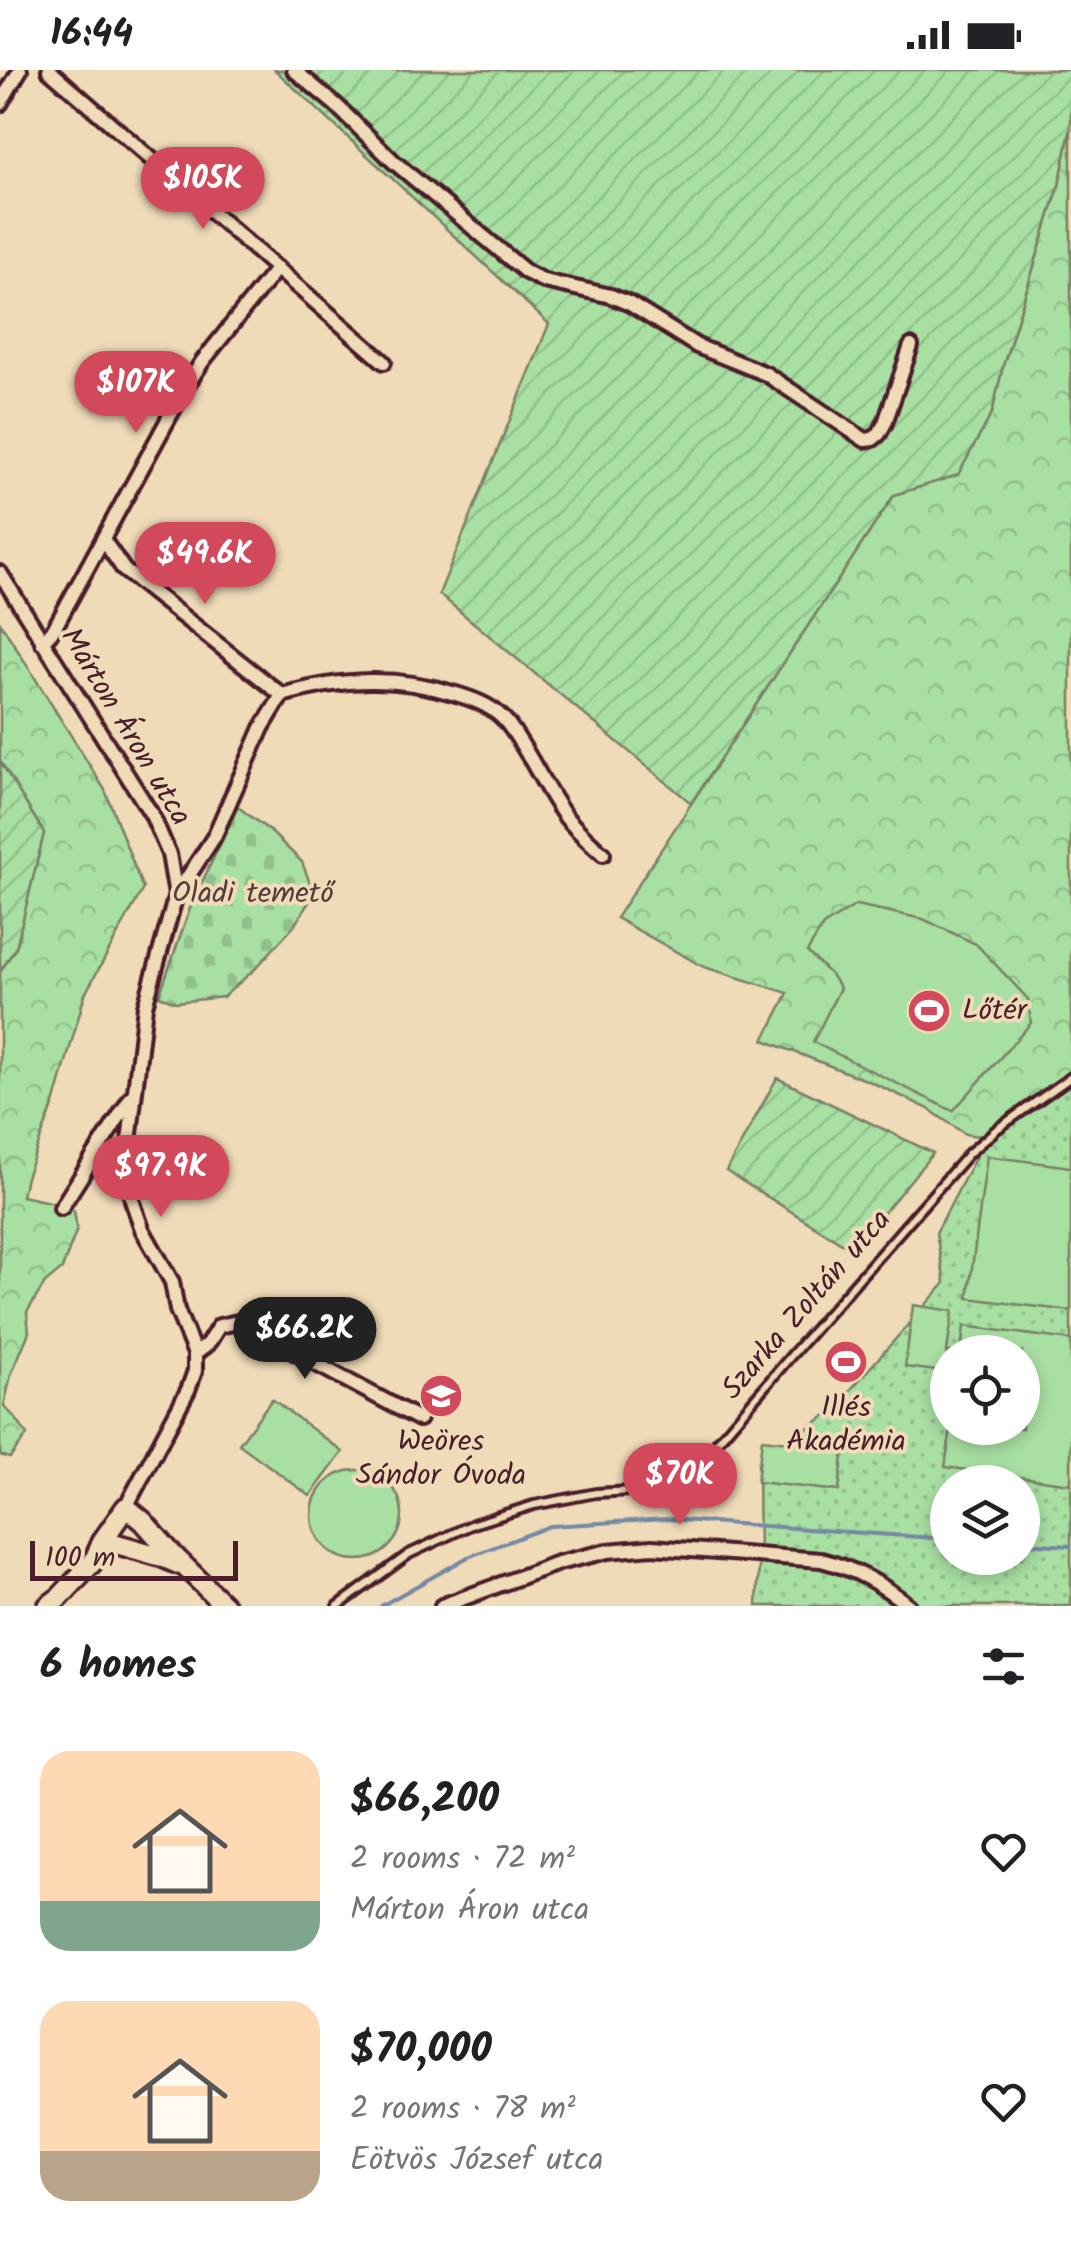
<!DOCTYPE html>
<html lang="en">
<head>
<meta charset="utf-8">
<style>
	:root { --surface:#fff; --page:#f6f6f6; --text:#202124; --muted:#757577; --accent:#d1495b }
	body { margin:0; font-family:Kalam,sans-serif; background:var(--page); color:var(--text); height:100vh; display:flex; flex-direction:column; font-size:38px; white-space:nowrap }
	* { box-sizing:border-box; margin:0 }
	p { font-size:32px; color:var(--muted) }
	.icon { flex:none; width:55px; height:55px; fill:none; stroke:currentColor; stroke-width:2; stroke-linecap:round; stroke-linejoin:round }
	.map { position:relative; height:1536px; overflow:hidden }
	.sheet { display:flex; flex-direction:column; background:var(--surface); flex:1 }
	.sheet>* { flex:none }
	.fabs { position:absolute; left:930px; top:1265px; display:grid; gap:20px }
	.fabs a { display:grid; place-items:center; width:110px; height:110px; border-radius:50%; background:var(--surface); box-shadow:0 5px 15px #0003; font-size:50px }
	.scale { position:absolute; left:30px; bottom:25px; width:208px; box-sizing:border-box; padding-left:10px; border:5px solid #4a1f2b; border-top:0; font-size:28px; line-height:35px; white-space:nowrap; color:#4a1f2b; -webkit-text-stroke:8px #f0dbb9; paint-order:stroke }
	.price { position:absolute; translate:-50% -85px; padding:0 22px; border-radius:35px; background:var(--accent); color:#fff; font-size:32px; line-height:65px; filter:drop-shadow(0 2px 5px #0008) }
	.price::after { content:''; position:absolute; left:50%; top:60px; width:30px; height:22px; margin-left:-15px; background:inherit; clip-path:polygon(0 0,100% 0,50% 100%) }
	.price.active { background:#222; color:#fff }
	ul { padding:0; list-style:none }
	li { display:flex; align-items:center; gap:30px; height:250px; padding:0 40px }
	li span { display:grid; place-items:center; flex:none; width:280px; height:200px; border-radius:30px; color:#555 }
	li>.icon { margin-inline-start:auto }
	span .icon { width:120px; height:120px; fill:#fffc; stroke-width:1 }
	li b { font-size:42px }
	h2 { display:flex; justify-content:space-between; align-items:center; height:120px; padding:0 40px; font-size:42px }
	.status { display:flex; justify-content:space-between; align-items:center; height:70px; padding:0 50px; background:var(--surface); direction:ltr }
	.status svg { height:28px; fill:currentColor }
	.map>svg:first-child { display:block }
	.grass { fill:url(#grass-dots); stroke:#797f66; stroke-width:2.5; fill-rule:evenodd }
	.forest { fill:url(#forest-crowns); stroke:#797f66; stroke-width:2.5 }
	.cemetery { fill:url(#cemetery-stones); stroke:#797f66; stroke-width:2.5 }
	.park { fill:#a8dfa2; stroke:#797f66; stroke-width:2.5 }
	.garden { fill:url(#garden-furrows); stroke:#797f66; stroke-width:2.5 }
	.lines { fill:none; stroke-linecap:round; stroke-linejoin:round }
	.stream { stroke:#7589a3; stroke-width:4 }
	.lane-casing { stroke:#4a1f2b; stroke-width:14 }
	.street-casing { stroke:#4a1f2b; stroke-width:20 }
	.secondary-casing { stroke:#4a1f2b; stroke-width:25 }
	.lane { stroke:#f0dbb9; stroke-width:6 }
	.street { stroke:#f0dbb9; stroke-width:12 }
	.secondary { stroke:#f0dbb9; stroke-width:18 }
	.labels { text-anchor:middle; dominant-baseline:central; stroke-width:8; stroke-linejoin:round; paint-order:stroke }
	.street-label { font-size:30px; fill:#4a1f2b; stroke:#f0dbb9 }
	.park-label { font-size:30px; fill:#583c3d; stroke:#f0dbb9 }
	.poi-label { font-size:30px; fill:#4a1f2b; stroke:#f0dbb9 }
</style>
</head>
<body>
<div class="status"><b>16:44</b><svg viewBox="0 0 49 12"><path d="M0 12V9h3v3zM5 12V6h3v6zM10 12V3h3v9zM15 12V0h3v12zM26 1h20v11H26zM47 4h2v5h-2z"/></svg></div>
<div class="map">
<svg width="1071" height="1536" viewBox="0 0 1071 1536">
	<defs>
		<pattern id="grass-dots" width="8" height="8" patternUnits="userSpaceOnUse" patternTransform="scale(2.5)"><rect width="8" height="8" fill="#a8dfa2"/><path d="M2 2h.1M6 6h.1" fill="none" stroke="#92bf8c" stroke-width="1.8" stroke-linecap="round"/></pattern>
		<pattern id="forest-crowns" width="20" height="18" patternUnits="userSpaceOnUse" patternTransform="scale(2.5)"><rect width="20" height="18" fill="#a8dfa2"/><path d="M2 6a3 3 0 1 1 6 0M12 15a3 3 0 1 1 6 0" fill="none" stroke="#92bf8c"/></pattern>
		<pattern id="cemetery-stones" width="16" height="16" patternUnits="userSpaceOnUse" patternTransform="scale(2.5)"><rect width="16" height="16" fill="#a8dfa2"/><path d="M2 7V4a2 2 0 0 1 4 0v3zM10 15v-3a2 2 0 0 1 4 0v3z" fill="#92bf8c"/></pattern>
		<pattern id="garden-furrows" width="10" height="10" patternUnits="userSpaceOnUse" patternTransform="scale(2.5)"><rect width="10" height="10" fill="#a8dfa2"/><path d="M-1 1l2-2M0 10L10 0M9 11l2-2" fill="none" stroke="#92bf8c"/></pattern>
	</defs>
	<rect width="100%" height="100%" fill="#f0dbb9"/>
	<filter id="ink" filterUnits="userSpaceOnUse"><feTurbulence type="fractalNoise" baseFrequency=".01" numOctaves="2"/><feDisplacementMap in="SourceGraphic" scale="20" xChannelSelector="R" yChannelSelector="G"/><feConvolveMatrix kernelMatrix="1 2 1 2 8 2 1 2 1" color-interpolation-filters="sRGB"/></filter>
	<g filter="url(#ink)">
		<path class="grass" d="M1071,1010V1536H757L759,1493L758,1392L830,1343L945,1213L936,1163L986,1067ZM948,1282H1022V1358H948ZM948,1412H1022V1488H948Z"/>
		<path class="forest" d="M1071,57V1010L986,1067L965,1064L927,1038L871,1012L764,970L788,923L704,897L616,848L894,425L958,404L992,343L1003,296L1059,116Z
			M0,552L105,720L143,819L85,924L55,1031L26,1107L22,1126L54,1133L74,1141L77,1159L62,1199L45,1213L27,1242L29,1262L11,1305L4,1336L17,1350L27,1365L10,1388L0,1385V902L16,877L44,763L0,691Z"/>
		<path class="cemetery" d="M238,737L270,761L302,792L314,824L294,856L255,899L223,927L176,932L159,926L192,833Z"/>
		<path class="park" d="M856,835L923,849L976,874L1028,929L1031,953L953,1041L813,972L840,918L832,906L807,882L823,856Z
			M987,1086L1071,1097V1241L968,1228Z
			M913,1235L953,1241L944,1302L905,1297Z
			M964,1256L1071,1270V1414L945,1397L951,1358H1022V1282H961Z
			M272,1329L343,1382L310,1426L239,1374Z
			M762,1369L844,1378L839,1421L757,1412Z
			M312 1445a45 45 0 1 1 90 0a45 45 0 1 1-90 0Z"/>
		<path class="garden" d="M275,0H1071V57L1059,115L1003,296L992,343L958,405L894,425L691,733L439,524L549,254Z
			M0,691L44,763L16,877L0,902Z
			M777,1008L933,1083L853,1180L726,1101Z"/>
		<g class="lines">
			<path class="stream" d="M1022,1473L1071,1476
				M381,1536L468,1487L550,1456L666,1449L948,1469"/>
			<g class="lane-casing">
				<path id="lane" d="M338,1536L409,1484L473,1454L534,1435L596,1423L665,1419L688,1406L790,1287L969,1083L997,1059L1071,1007"/>
			</g>
			<g class="street-casing">
				<path id="street" d="M49,0L384,292
					M294,0L336,35L394,92L526,202L544,211L611,226L630,234L697,276L766,304L865,370L873,369L879,364L885,353L911,276
					M0,34L20,0
					M104,471L124,500L282,625
					M0,503L152,745L169,784L176,825L145,936L129,1072L128,1109L132,1130L142,1159L172,1212L177,1240L195,1284V1301L188,1320L126,1437
					M42,572L54,559L184,320L202,292L277,198
					M176,825L214,767L262,658L282,625C342,608 396,605 456,624C476,630 495,637 508,654C530,683 544,717 565,746C576,760 590,772 603,784
					M61,1138L132,1026
					M195,1284L207,1275L219,1256L238,1252L419,1349
					M442,1536L558,1493L608,1481L652,1477L821,1490C856,1499 882,1514 909,1536"/>
			</g>
			<g class="secondary-casing">
				<path id="secondary" d="M103,1470L162,1487L178,1494
					M48,1536L60,1527L93,1492L103,1470L126,1437L143,1451L173,1485L225,1536"/>
			</g>
			<use href="#lane" class="lane"/>
			<use href="#street" class="street"/>
			<use href="#secondary" class="secondary"/>
		</g>
	</g>
	<defs>
		<g id="stadium-disc" transform="scale(2.25)"><circle r="9.5" fill="#d1495b" stroke="#f0dbb9"/><path d="M0-5a6.5 5 0 1 0 0 10a6.5 5 0 1 0 0-10ZM-3.5-1.8h7v3.6h-7Z" fill="#fff"/></g>
		<g id="school-disc" transform="scale(2.25)"><circle r="9.5" fill="#d1495b" stroke="#f0dbb9"/><path d="M0-5L7-2L0 1L-7-2ZM-4 1L0 2.5L4 1V4Q0 6-4 4Z" fill="#fff"/></g>
	</defs>
	<g fill-rule="evenodd">
		<use href="#stadium-disc" x="929" y="941"/>
		<use href="#stadium-disc" x="846" y="1292"/>
		<use href="#school-disc" x="441" y="1326"/>
	</g>
	<g class="labels">
		<g class="street-label">
			<text transform="translate(125 657) rotate(59)">Márton Áron utca</text>
			<text transform="translate(807 1235) rotate(-49)">Szarka Zoltán utca</text>
		</g>
		<g class="park-label">
			<text x="253" y="824">Oladi temető</text>
		</g>
		<g class="poi-label">
			<text x="962" y="941" text-anchor="start">Lőtér</text>
			<text x="846" y="1338">Illés<tspan x="846" dy="34">Akadémia</tspan></text>
			<text x="441" y="1372">Weöres<tspan x="441" dy="34">Sándor Óvoda</tspan></text>
		</g>
	</g>
</svg>
<div class="fabs">
<a><svg class="icon" aria-label="locate" viewBox="0 0 24 24"><circle cx="12" cy="12" r="6"/><path d="M12 2v4M12 18v4M2 12h4M18 12h4"/></svg></a>
<a><svg class="icon" aria-label="layers" viewBox="0 0 24 24"><path d="M12 4l9 5-9 5-9-5zM3 14l9 5 9-5"/></svg></a>
</div>
<div class="scale">100 m</div>
<b class="price" style="left:203px;top:162px">$105K</b>
<b class="price" style="left:136px;top:366px">$107K</b>
<b class="price" style="left:205px;top:537px">$49.6K</b>
<b class="price" style="left:161px;top:1150px">$97.9K</b>
<b class="price active" style="left:305px;top:1312px">$66.2K</b>
<b class="price" style="left:680px;top:1458px">$70K</b>
</div>
<section class="sheet">
<h2>6 homes<svg class="icon" aria-label="filters" viewBox="0 0 24 24"><path d="M4 7h16M4 17h16"/><circle cx="9" cy="7" r="2"/><circle cx="15" cy="17" r="2"/></svg></h2>
<ul>
<li><span style="background:linear-gradient(#ffd9b3 75%,#7fa58c 0)"><svg class="icon" aria-label="home" viewBox="0 0 24 24"><path d="M3 11l9-7 9 7M6 9v11h12V9"/></svg></span><div><b>$66,200</b><p>2 rooms · 72 m²</p><p>Márton Áron utca</p></div><svg class="icon" aria-label="heart" viewBox="0 0 24 24"><path d="M12 20l-8-8c-3-5 5-10 8-4 3-6 11-1 8 4z"/></svg></li>
<li><span style="background:linear-gradient(#ffd9b3 75%,#b9a48a 0)"><svg class="icon" aria-label="home" viewBox="0 0 24 24"><path d="M3 11l9-7 9 7M6 9v11h12V9"/></svg></span><div><b>$70,000</b><p>2 rooms · 78 m²</p><p>Eötvös József utca</p></div><svg class="icon" aria-label="heart" viewBox="0 0 24 24"><path d="M12 20l-8-8c-3-5 5-10 8-4 3-6 11-1 8 4z"/></svg></li>
</ul>
</section>
</body>
</html>
